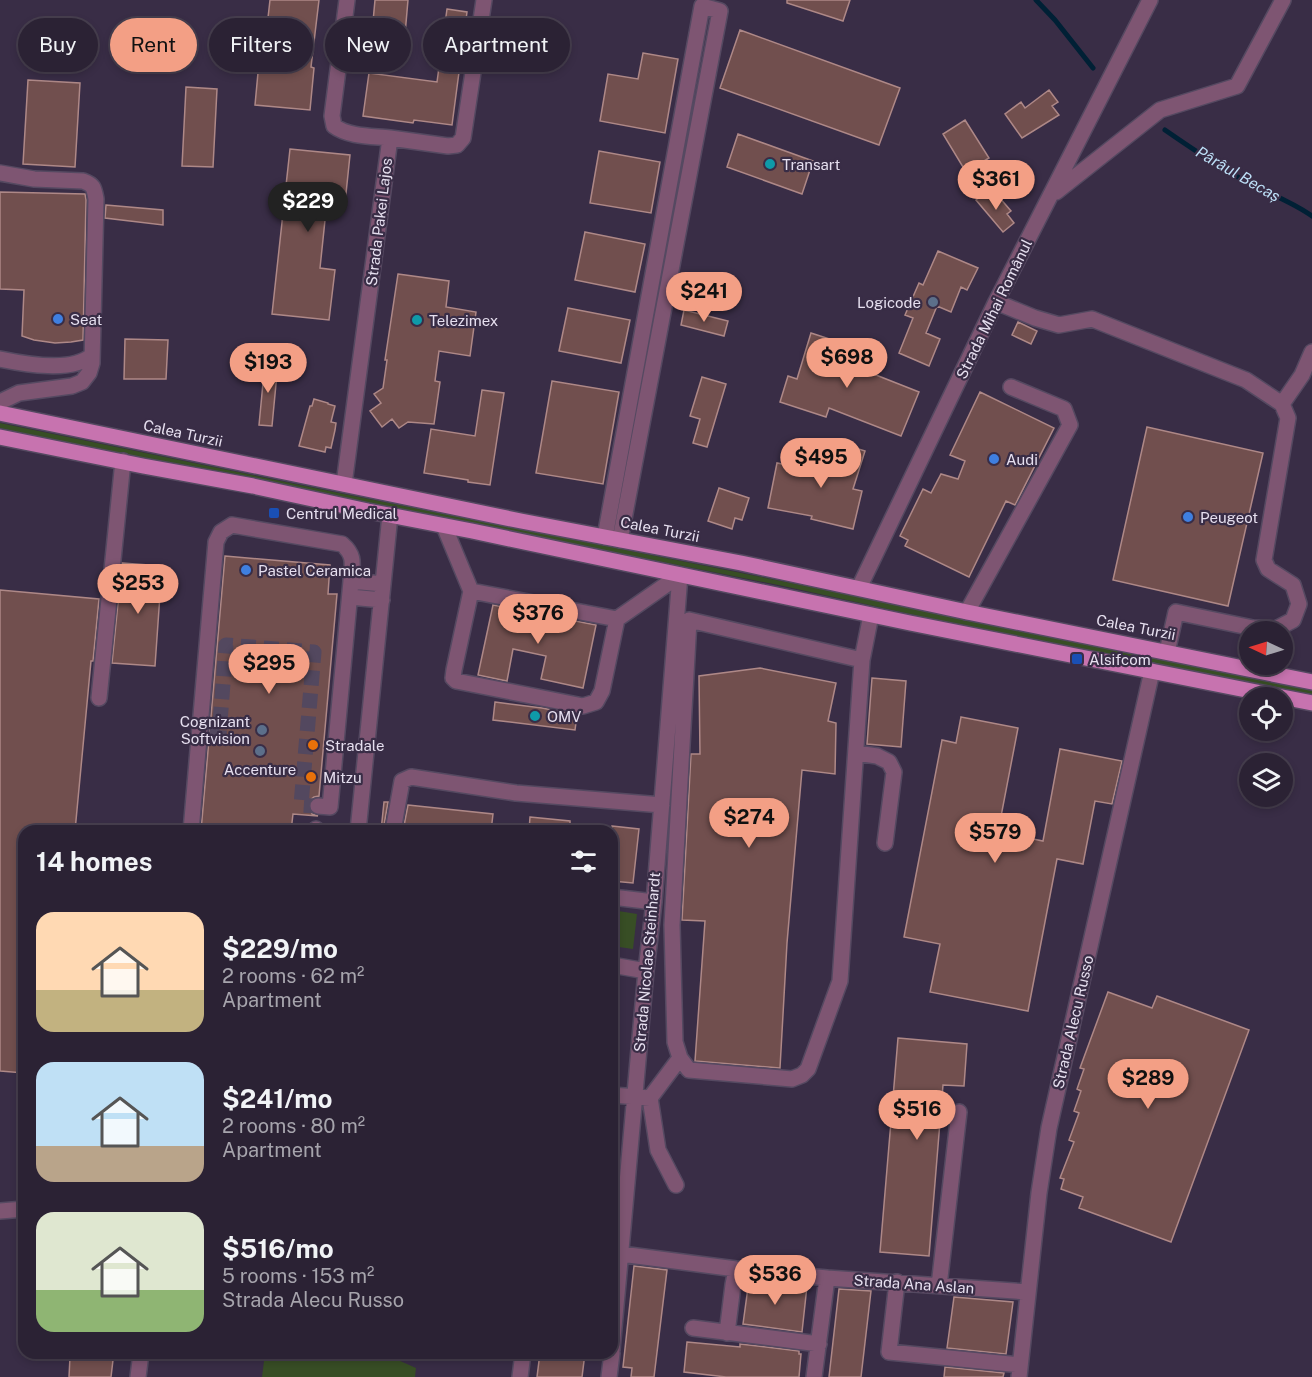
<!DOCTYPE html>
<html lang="en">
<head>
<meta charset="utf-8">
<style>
	:root { --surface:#2b2234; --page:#372f40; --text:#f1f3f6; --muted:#a6a4ac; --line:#473f4f; --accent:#f39f85 }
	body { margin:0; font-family:"Public Sans",sans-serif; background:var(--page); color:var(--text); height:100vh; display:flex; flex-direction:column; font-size:22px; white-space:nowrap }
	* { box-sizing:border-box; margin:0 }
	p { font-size:20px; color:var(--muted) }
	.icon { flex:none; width:33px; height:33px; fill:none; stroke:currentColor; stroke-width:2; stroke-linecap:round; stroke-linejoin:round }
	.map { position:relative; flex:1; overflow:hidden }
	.sheet { position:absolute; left:18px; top:825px; width:600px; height:534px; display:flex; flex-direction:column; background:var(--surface); border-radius:18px; box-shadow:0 3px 9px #0003,0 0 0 2px var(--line) }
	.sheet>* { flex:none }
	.banner { position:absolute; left:18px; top:18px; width:600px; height:54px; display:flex; gap:12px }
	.needle { width:39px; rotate:274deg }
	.tools { position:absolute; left:1239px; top:621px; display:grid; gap:12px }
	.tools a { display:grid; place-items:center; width:54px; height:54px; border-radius:50%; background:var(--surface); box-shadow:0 3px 9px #0003,0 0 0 2px var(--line); font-size:30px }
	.price { position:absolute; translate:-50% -51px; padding:0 14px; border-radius:21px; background:var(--accent); color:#111; font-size:20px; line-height:39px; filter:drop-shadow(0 2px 3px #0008) }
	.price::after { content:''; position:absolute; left:50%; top:36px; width:18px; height:14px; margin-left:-9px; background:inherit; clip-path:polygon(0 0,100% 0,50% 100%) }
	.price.active { background:#222; color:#fff }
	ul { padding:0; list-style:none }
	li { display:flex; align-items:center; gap:18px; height:150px; padding:0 18px }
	li span { display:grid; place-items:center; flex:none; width:168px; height:120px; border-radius:18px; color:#555 }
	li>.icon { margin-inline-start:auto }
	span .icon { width:72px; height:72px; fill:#fffc; stroke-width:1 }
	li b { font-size:26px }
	h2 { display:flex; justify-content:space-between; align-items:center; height:72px; padding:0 18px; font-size:26px }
	.pill { padding:0 21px; border-radius:27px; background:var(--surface); box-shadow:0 3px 9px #0003,0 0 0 2px var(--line); font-size:21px; line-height:54px }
	.pill.active { background:var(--accent); color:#111 }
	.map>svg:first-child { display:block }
	.green { fill:#384e25 }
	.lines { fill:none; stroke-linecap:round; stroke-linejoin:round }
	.stream { stroke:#002035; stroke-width:5 }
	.building { fill:#714f4e; stroke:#ae8887; stroke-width:1.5 }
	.minor-tunnel { stroke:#53485f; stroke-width:15; stroke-dasharray:15 8; stroke-linecap:butt }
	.minor-casing { stroke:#554961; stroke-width:18 }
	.major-casing { stroke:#554961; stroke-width:18 }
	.minor { stroke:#7e5572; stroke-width:15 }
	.major { stroke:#c773af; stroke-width:15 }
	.culture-dot { fill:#0f9aa8; stroke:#392d46; stroke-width:2 }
	.service-dot { fill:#5c6f8a; stroke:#392d46; stroke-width:2 }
	.shop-dot { fill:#3f7fe0; stroke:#392d46; stroke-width:2 }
	.transit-dot { fill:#1a4fb4; stroke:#392d46; stroke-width:2 }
	.food-dot { fill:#e8710a; stroke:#392d46; stroke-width:2 }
	.labels { text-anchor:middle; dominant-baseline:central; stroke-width:4.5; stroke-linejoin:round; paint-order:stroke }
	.poi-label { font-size:15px; fill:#e6dfef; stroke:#392d46; text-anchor:start }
	.street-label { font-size:15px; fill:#e6dfef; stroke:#392d46 }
	.water-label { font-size:16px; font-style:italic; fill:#bddff7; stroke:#392d46 }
</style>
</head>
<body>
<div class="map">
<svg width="1312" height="1377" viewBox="0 0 1312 1377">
	<rect width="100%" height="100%" fill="#392d46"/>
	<path class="green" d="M0,423L344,494L882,601L985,624L1188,664L1312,691V695L919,616L783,586L343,498L229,473L106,451L0,428Z
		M612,910L637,914L633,949L612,946Z
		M265,1353H382L416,1368L415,1377H262Z"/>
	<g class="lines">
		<path class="stream" d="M1036,0L1055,20L1093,68
			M1165,130C1191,148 1217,166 1245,181C1267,193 1291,201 1312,216"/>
	</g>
	<path class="building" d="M270,0H319L311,67L314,68L310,110L255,105L259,62H263Z
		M375,0H408L404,46L371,43Z
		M787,0H850L843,21L787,3Z
		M447,9L467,12L452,125L414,120L413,123L363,116L369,73L437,82Z
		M740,30L900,88L879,145L720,88Z
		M643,53L678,59L665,133L600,121L608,74L638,79Z
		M28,80L80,83L75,167L23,164Z
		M186,87L217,89L213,167L182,166Z
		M1049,90L1058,102L1052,106L1059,115L1022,138L1005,114L1021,102L1025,108Z
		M965,120L989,158L966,172L943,134Z
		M738,134L813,161L802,194L727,167Z
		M290,149L350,155L345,203L327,201L320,268L335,270L329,320L272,314Z
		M599,151L660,162L651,213L590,203Z
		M987,191L995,200L999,197L1011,211L1007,214L1014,223L1003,232L976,200Z
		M0,192L85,194L86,200L83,340L71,342L55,343L34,340L22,336L24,290L0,289Z
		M106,205L163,210V225L105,218Z
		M585,232L645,244L635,292L575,280Z
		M938,251L978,268L967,290L961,287L951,312L937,306L926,333L940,339L929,366L899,353L913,318L905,315L919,283L923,285Z
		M398,274L449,281L446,307L476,312L470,356L439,351L435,381L440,382L434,424L408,422L399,428L392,419L382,427L370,411L381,403L374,394L383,388L387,360H385Z
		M568,308L630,320L621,363L559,351Z
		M684,310L728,321L724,336L681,325Z
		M1018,322L1037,331L1031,344L1012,335Z
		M811,333L848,345L843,362L919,392L901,436L829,408L826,417L780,402L788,376L797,379Z
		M125,339L168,340L166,379H124Z
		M265,362L278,363L272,426L259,425Z
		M702,377L726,384L707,447L693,443L700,419L690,416Z
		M552,381L619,392L603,484L536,473Z
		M482,390L504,393L490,485L468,482V480L424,473L431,429L475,436Z
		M980,392L1054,428L1015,505L1006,501L969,577L905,546L908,540L900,536L923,489L931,493L941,474L958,479L965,461L950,455Z
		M314,399L328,403V404L335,406L331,422L336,423L335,430L331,448L326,447L325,452L299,446L310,406H312Z
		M1147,427L1263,453L1228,606L1113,580Z
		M836,442L865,451L853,489L862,491L853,529L811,519L812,516L768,508L777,463L827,473Z
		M719,488L749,498L742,520L735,518L732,529L708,521Z
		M225,556L330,565L328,594H337L319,796L314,797L310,800L308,806L312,814L318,816L293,814L291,831H201Z
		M122,563L162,566L155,666L112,663Z
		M0,590L99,599L93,661H91L75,831H24V1073L0,1071Z
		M493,605L596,625L583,688L541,679L546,656L513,649L507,681L478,675Z
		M760,668L836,683L828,721L836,723L835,774L802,770L787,943L780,1068L695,1061L705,921L682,920L691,754H700L699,676Z
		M872,678L906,681L901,747L867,744Z
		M495,702L542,708L577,715L575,730L493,720Z
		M961,717L1018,728L998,832L1043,841L1060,749L1122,761L1112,804L1095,801L1083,864L1057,859L1028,1011L930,992L940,944L904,937L942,740L956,743Z
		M384,802H388L383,831H381Z
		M408,805L493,814L491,831H403Z
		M530,817L570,821V831H529Z
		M612,826L639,829L633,883L612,881Z
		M1108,992L1152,1008L1157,996L1249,1030L1171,1242L1079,1208L1083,1197L1061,1189L1064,1179L1060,1178L1074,1142L1069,1140L1079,1113L1074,1111L1081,1091L1077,1089L1084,1069L1080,1068Z
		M898,1038L967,1044L964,1086L943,1085L929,1256L880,1252Z
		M634,1266L667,1270L654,1377H631L632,1368L623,1367Z
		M749,1280L807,1286L802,1332L743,1324Z
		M839,1289L871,1291L861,1377H829Z
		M954,1297L1013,1302L1006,1354L947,1348Z
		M687,1342L740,1347V1344L799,1351V1354H801L799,1377H726L684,1372Z
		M540,1353H585L582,1377H537Z
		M70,1357L113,1360L111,1377H69Z
		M945,1367L1004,1373L1003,1377H944Z"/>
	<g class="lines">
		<path class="minor-tunnel" d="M209,734L219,735L226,645L314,652L301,805L318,806"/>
		<g class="minor-casing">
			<path id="minor" d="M347,0L332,116L334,126C349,137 372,136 390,138
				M0,173L34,179L83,181C94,185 94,188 96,199L92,363L89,373L82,382L72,386L19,393L0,402
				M1056,192L1160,110L1237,86L1283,0
				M996,302L1035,318L1059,325L1092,319L1246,380L1282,404L1288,418L1264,560L1268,569L1293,585L1299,604L1293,620L1276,629L1253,628L1176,612L1167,652
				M0,359C24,364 73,373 92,355
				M1282,404L1302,375L1312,352
				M344,484L390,138L448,146L457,145L463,138L484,0
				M444,526L471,591L617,619L680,575
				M605,537L702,6L720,11L620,540
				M859,588L996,302L1150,0
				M471,591L454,670L453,678L456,681L583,706L596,702L602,691L617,619
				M350,597L382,600
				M967,612L1070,425L1064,409L1011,387
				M862,660L840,981L808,1069L802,1075L792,1079L689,1070L680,1058L675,1042L672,925L689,620L862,660L871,615
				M99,698L123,461
				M856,753L877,756L889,762L894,772L885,843
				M318,806L330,807L351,581
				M191,831L216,542L221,532L232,525L342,544C356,556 352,565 351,581L383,584
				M316,831V829
				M358,831L390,515
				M393,831L402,781L411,777L516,793L662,805
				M612,897L654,902
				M612,965L646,971
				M612,1095L650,1098L680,1058
				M650,1098L658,1150L676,1185
				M0,1211L24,1209
				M621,1254L736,1269L827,1278L1028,1292
				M897,1282L889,1352L1020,1365
				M939,1286L959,1112
				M693,1328L819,1344
				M727,1333L733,1285L736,1269
				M612,1350L646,971L654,902L680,575
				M138,1377L141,1353
				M520,1377L523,1353
				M609,1377L612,1353
				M814,1377L827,1278
				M1019,1377L1039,1193L1049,1128L1152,671"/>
		</g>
		<g class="major-casing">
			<path id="major" d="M0,413L521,521L741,563L967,612L1312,682
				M0,437L143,466L253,486L368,511L472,531L910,623L1312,703"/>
		</g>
		<use href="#minor" class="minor"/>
		<use href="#major" class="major"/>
	</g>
	<g class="culture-dot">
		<circle cx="770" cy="164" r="6"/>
		<circle cx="417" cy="320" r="6"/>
		<circle cx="535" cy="716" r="6"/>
	</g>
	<g class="service-dot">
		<circle cx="933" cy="302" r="6"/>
		<circle cx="262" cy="730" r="6"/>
		<circle cx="260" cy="751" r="6"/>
	</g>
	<g class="shop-dot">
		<circle cx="58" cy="319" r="6"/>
		<circle cx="994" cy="459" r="6"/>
		<circle cx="1188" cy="517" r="6"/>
		<circle cx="246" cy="570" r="6"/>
	</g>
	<g class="transit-dot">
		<rect x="268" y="507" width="12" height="12" rx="3"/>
		<rect x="1071" y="653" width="12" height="12" rx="3"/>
	</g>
	<g class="food-dot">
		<circle cx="313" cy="745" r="6"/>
		<circle cx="311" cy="777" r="6"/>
	</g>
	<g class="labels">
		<g class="poi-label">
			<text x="782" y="164">Transart</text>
			<text x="921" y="302" text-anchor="end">Logicode</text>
			<text x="70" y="319">Seat</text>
			<text x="429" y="320">Telezimex</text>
			<text x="1006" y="459">Audi</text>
			<text x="286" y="513">Centrul Medical</text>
			<text x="1200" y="517">Peugeot</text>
			<text x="258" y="570">Pastel Ceramica</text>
			<text x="1089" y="659">Alsifcom</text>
			<text x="547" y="716">OMV</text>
			<text x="250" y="721" text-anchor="end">Cognizant<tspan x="250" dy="17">Softvision</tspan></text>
			<text x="325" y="745">Stradale</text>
			<text x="260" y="769" text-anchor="middle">Accenture</text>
			<text x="323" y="777">Mitzu</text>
		</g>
		<g class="street-label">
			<text transform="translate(379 222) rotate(-83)">Strada Pakei Lajos</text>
			<text transform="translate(994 309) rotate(-64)">Strada Mihai Românul</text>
			<text transform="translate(183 433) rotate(12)">Calea Turzii</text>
			<text transform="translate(660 529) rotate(11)">Calea Turzii</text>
			<text transform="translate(1136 627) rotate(11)">Calea Turzii</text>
			<text transform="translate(647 962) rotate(-85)">Strada Nicolae Steinhardt</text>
			<text transform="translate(1073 1022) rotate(-77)">Strada Alecu Russo</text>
			<text transform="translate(914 1284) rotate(4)">Strada Ana Aslan</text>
		</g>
		<g class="water-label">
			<text transform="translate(1238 174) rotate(30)">Pârâul Becaș</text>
		</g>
	</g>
</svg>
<div class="tools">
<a><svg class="needle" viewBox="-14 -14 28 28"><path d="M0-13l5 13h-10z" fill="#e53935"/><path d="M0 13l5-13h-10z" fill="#a6a4ac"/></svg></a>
<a><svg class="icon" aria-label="locate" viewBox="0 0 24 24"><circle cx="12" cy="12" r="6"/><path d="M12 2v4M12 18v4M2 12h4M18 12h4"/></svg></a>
<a><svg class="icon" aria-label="layers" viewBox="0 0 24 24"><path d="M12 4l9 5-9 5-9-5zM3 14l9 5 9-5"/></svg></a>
</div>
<b class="price" style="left:996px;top:211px">$361</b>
<b class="price active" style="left:308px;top:233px">$229</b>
<b class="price" style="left:704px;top:323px">$241</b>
<b class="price" style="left:847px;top:389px">$698</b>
<b class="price" style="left:268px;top:394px">$193</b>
<b class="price" style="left:821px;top:489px">$495</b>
<b class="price" style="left:138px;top:615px">$253</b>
<b class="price" style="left:538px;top:645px">$376</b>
<b class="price" style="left:269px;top:695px">$295</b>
<b class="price" style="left:749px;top:849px">$274</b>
<b class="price" style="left:995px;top:864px">$579</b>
<b class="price" style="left:1148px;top:1110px">$289</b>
<b class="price" style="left:917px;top:1141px">$516</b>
<b class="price" style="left:775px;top:1306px">$536</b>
<div class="banner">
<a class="pill">Buy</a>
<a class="pill active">Rent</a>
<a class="pill">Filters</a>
<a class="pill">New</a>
<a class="pill">Apartment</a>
</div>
<section class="sheet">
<h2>14 homes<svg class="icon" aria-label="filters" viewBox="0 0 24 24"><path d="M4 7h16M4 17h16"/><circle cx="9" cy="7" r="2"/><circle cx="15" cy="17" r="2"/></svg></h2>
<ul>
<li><span style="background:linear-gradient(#ffd9b3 65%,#c2b280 0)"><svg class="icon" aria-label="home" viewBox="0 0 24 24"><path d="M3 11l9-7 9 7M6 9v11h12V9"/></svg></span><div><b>$229/mo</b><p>2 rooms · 62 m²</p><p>Apartment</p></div></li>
<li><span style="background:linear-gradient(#bfe0f5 70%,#b9a48a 0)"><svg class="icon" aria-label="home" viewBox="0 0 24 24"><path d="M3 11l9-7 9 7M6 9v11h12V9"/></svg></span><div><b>$241/mo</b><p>2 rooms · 80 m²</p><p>Apartment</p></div></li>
<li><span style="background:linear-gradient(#dfe7d0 65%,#8fb573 0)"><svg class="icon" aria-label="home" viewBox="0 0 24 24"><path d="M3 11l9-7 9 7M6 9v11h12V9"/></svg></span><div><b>$516/mo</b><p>5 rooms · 153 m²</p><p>Strada Alecu Russo</p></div></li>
</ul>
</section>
</div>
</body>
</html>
